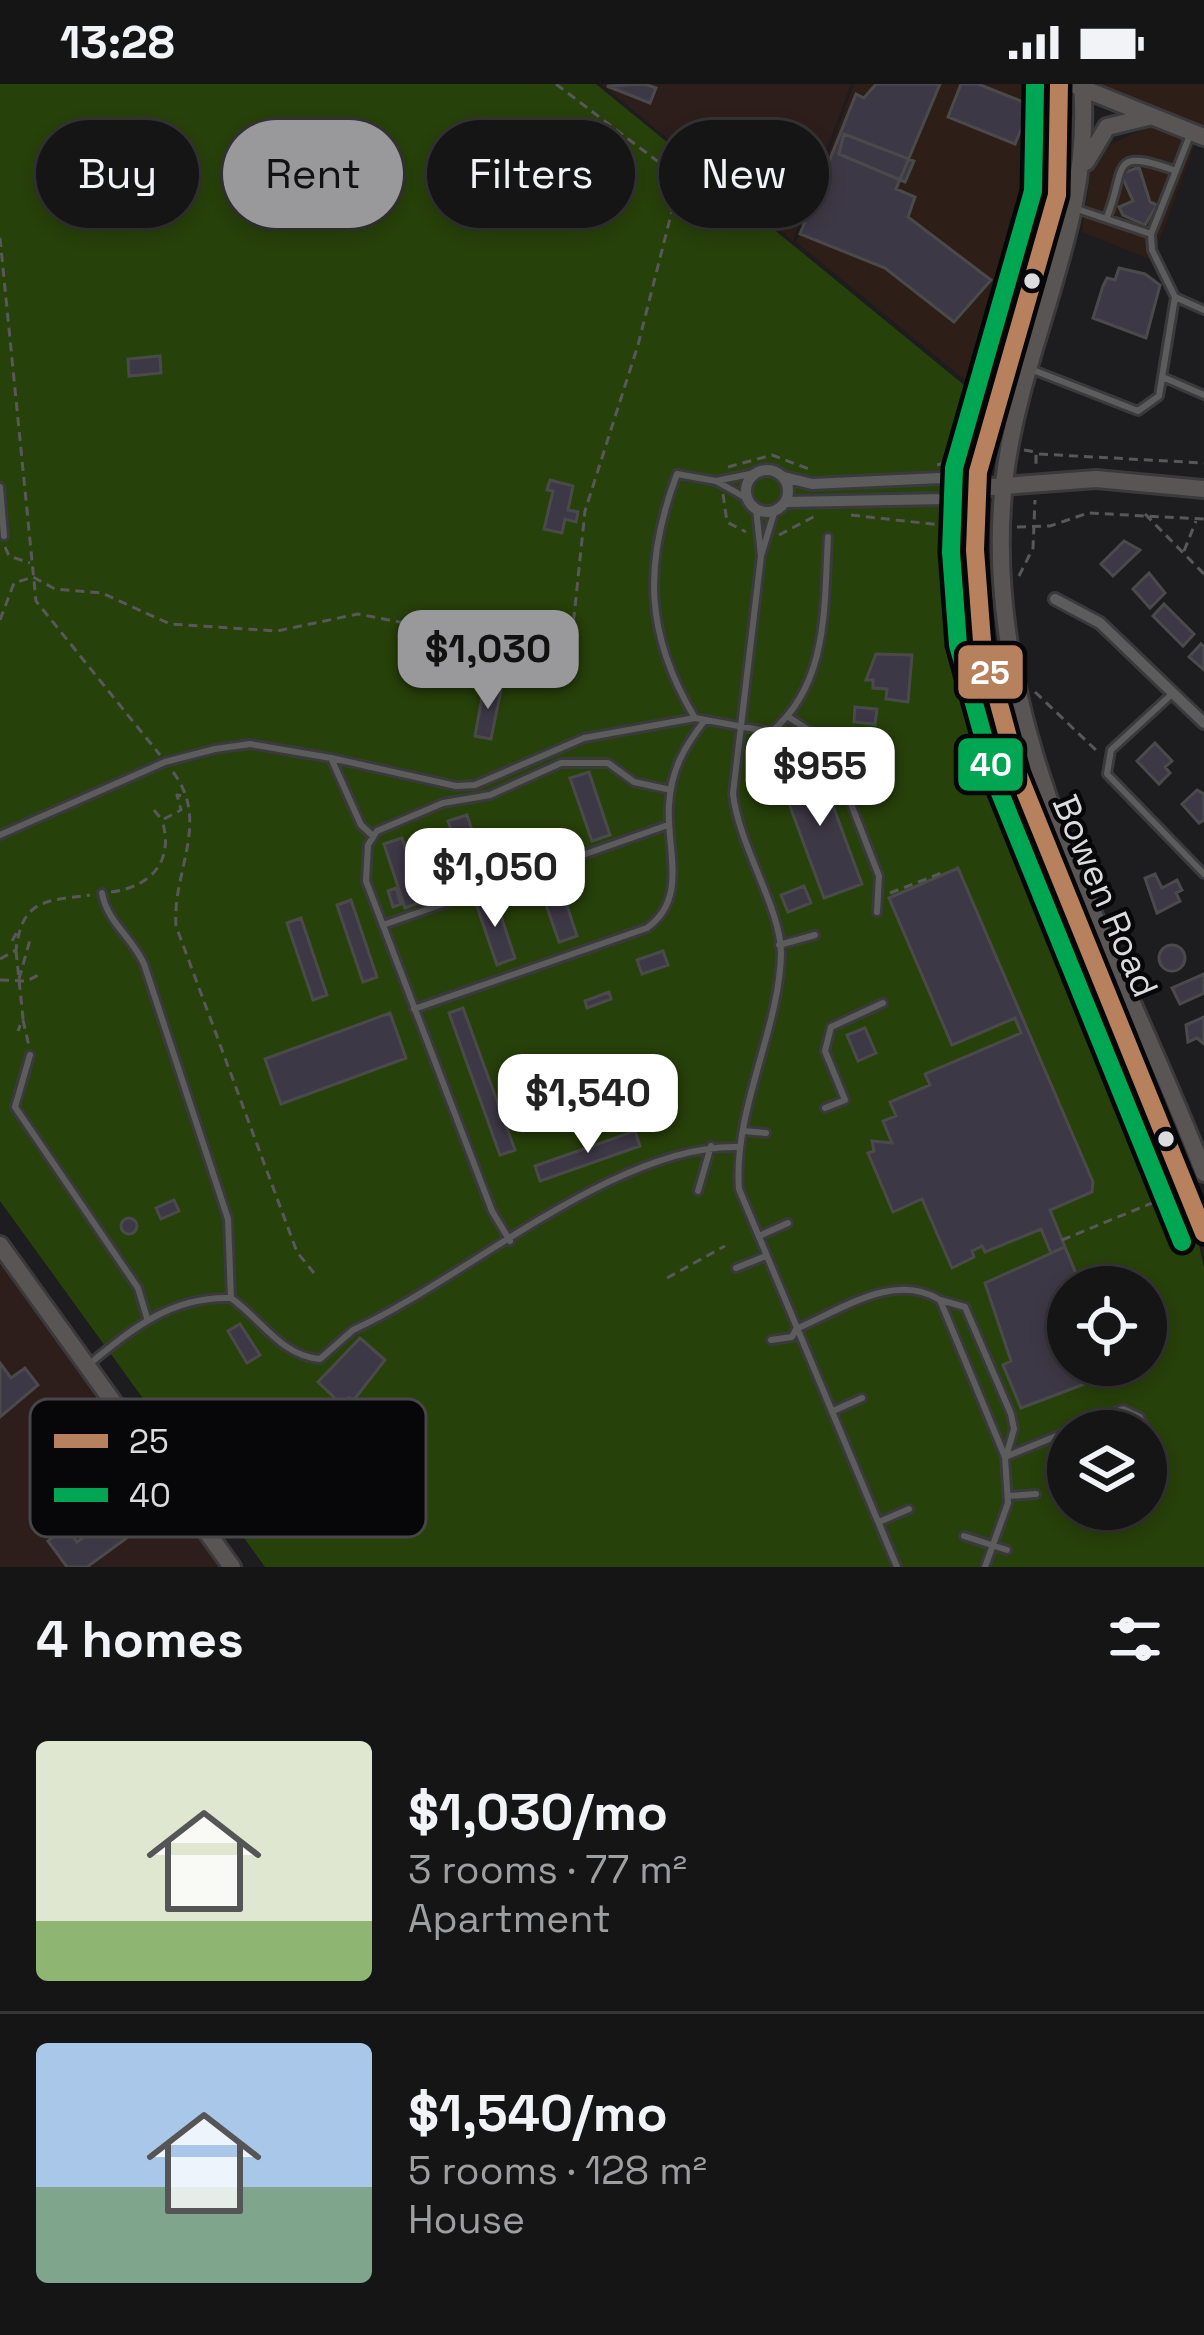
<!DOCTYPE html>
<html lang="en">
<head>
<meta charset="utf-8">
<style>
	:root { --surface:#161516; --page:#232223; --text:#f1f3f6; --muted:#9e9fa1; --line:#353435; --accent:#99999b }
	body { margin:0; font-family:"Space Grotesk",sans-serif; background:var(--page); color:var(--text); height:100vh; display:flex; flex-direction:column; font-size:45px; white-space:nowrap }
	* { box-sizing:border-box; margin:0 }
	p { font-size:39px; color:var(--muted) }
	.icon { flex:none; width:66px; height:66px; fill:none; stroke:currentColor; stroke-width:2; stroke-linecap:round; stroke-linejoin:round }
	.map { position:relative; height:1483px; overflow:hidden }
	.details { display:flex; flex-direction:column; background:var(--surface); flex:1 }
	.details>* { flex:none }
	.guide { position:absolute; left:36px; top:36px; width:1134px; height:108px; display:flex; gap:24px }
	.fabs { position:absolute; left:1047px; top:1182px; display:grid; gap:24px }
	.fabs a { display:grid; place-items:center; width:120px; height:120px; border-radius:50%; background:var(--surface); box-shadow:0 6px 18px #0003,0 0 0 3px var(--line); font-size:60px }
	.price { position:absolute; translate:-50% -102px; padding:0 27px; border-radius:24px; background:#fff; color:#222; font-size:39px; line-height:78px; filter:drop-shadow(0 3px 6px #0008) }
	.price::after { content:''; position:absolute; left:50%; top:72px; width:36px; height:27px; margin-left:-18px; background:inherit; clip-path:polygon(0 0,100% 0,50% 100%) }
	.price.current { background:var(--accent); color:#111 }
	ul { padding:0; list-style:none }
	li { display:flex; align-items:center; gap:36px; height:300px; padding:0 36px }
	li+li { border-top:3px solid var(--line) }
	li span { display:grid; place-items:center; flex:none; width:336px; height:240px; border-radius:12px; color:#555 }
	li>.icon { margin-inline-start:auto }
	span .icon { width:144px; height:144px; fill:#fffc; stroke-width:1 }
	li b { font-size:51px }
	h2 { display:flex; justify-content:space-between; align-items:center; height:144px; padding:0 36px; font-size:51px }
	.pill { padding:0 42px; border-radius:54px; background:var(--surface); box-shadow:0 6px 18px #0003,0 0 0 3px var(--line); font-size:42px; line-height:108px }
	.pill.current { background:var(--accent); color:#111 }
	.status { display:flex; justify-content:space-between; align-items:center; height:84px; padding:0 60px; background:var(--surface); direction:ltr }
	.status svg { height:33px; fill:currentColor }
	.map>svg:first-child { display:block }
	.commercial { fill:#2d1f17 }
	.industrial { fill:#2d1e1b }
	.green { fill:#27410a; fill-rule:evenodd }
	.building { fill:#3d3845; stroke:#4a4a4b; stroke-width:3 }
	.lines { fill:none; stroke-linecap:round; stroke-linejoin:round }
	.lane-casing { stroke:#3a393b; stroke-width:12 }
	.street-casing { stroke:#3a393b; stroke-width:16 }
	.secondary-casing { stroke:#3a393b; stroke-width:22 }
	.path { stroke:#58585a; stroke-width:3; stroke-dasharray:9 6; stroke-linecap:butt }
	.lane { stroke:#5c5c5d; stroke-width:6 }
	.street { stroke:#5c5c5d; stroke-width:10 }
	.secondary { stroke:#595555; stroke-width:16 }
	.bus-1-casing { stroke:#070608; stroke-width:27 }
	.bus-2-casing { stroke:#070608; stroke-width:27 }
	.bus-1 { stroke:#b6815c; stroke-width:18 }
	.bus-2 { stroke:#00a651; stroke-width:18 }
	.bus-dot { fill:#dcdcdf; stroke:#070608; stroke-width:4.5 }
	.labels { text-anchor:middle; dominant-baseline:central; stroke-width:9; stroke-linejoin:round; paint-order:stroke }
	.street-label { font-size:36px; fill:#dcdcdf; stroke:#070608 }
	.key { fill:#070608; stroke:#474648; stroke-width:3 }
	.key-label { font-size:33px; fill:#dcdcdf }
	.line-badge { stroke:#070608; stroke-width:4.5 }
	.badge-label { font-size:33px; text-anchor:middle; font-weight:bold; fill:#fff }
</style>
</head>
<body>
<div class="status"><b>13:28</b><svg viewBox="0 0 49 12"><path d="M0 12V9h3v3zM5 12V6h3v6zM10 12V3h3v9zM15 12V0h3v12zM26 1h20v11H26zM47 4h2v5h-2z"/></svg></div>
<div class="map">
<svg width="1204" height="1483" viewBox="0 0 1204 1483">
	<rect width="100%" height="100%" fill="#1d1c1e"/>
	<path class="commercial" d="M854,0H1018L1045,11L1043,114L982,310L796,158Z
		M1088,0H1204V48Z
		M1153,40L1196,58L1152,176L1082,148L1090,91L1105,63Z"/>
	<path class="industrial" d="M601,0H851L793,157Z
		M0,1177L76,1282L219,1483H0Z"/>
	<path class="green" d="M0,0H596L980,314L959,400L974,540L1011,702L1193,1134L1204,1184V1483H265L0,1117ZM1068,1203H1146V1281H1068ZM1068,1347H1146V1425H1068Z"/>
	<path class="building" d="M645,0L656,4L650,19L607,2Z
		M876,0H940L896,105L915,113L908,133L991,196L954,238L885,184L800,150L856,10L864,14Z
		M961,0H978L1031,21L1015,60L948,33Z
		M694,44L738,80L733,88L750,102L740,115L677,65Z
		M844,50L914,77L905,98L839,70Z
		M1139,83L1150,118L1157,121L1145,141L1123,131L1119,123L1133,117L1121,90Z
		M1119,184L1145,190L1160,201L1146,254L1093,234L1103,202L1107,194L1115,196Z
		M160,272L161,289L129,292L128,275Z
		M550,396L573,402L568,426L578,428L576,438L565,435L562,449L544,445L553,407L547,406Z
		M1124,457L1140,466L1113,492L1101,480Z
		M1149,489L1165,509L1150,524L1133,505Z
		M1164,520L1194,550L1183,562L1153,532Z
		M1201,560L1204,563V586L1189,573Z
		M876,570L912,571L908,618L886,615L887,605L873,604V596H866Z
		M484,602L501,606L491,655L475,652Z
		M855,623L877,625L875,640L854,638Z
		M1155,659L1172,677L1165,683L1170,689L1159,700L1137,677Z
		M816,676L862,800L824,814L778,690Z
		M589,688L610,751L592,757L570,694Z
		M1197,706L1204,710V736L1199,739L1182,720Z
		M467,731L488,795L470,801L448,737Z
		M402,754L424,817L405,824L384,760Z
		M958,784L1093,1098L1092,1108L1050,1126L1065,1163L1051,1169L1041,1145L985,1168L982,1162L972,1167L974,1173L952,1184L922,1115L893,1128L868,1069L874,1067L872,1057L892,1059L883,1037L896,1032L890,1018L930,1001L925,990L1021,949L1015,934L952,961L889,814Z
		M556,788L577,852L559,858L537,795Z
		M1155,790L1162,804L1177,796L1182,806L1176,809L1180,817L1157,829L1145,794Z
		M804,802L811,819L788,828L781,811Z
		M396,804L401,820L393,823L388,807Z
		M494,811L515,874L497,881L475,817Z
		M351,816L377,893L363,898L337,821Z
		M301,834L327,911L313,916L287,839Z
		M1159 874a13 13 0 1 1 26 0a13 13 0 1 1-26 0Z
		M663,867L668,881L642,890L637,876Z
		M1204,890V909L1180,920L1172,904Z
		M609,908L611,915L587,924L585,917Z
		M463,924L515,1066L500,1071L449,929Z
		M390,929L406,974L281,1020L265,975Z
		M1204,933V960L1197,954L1188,958L1186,941Z
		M865,944L876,969L858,977L847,951Z
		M635,1047L640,1062L540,1097L535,1082Z
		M174,1116L179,1127L161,1135L156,1124Z
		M121 1142a8 8 0 1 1 16 0a8 8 0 1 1-16 0Z
		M1065,1163L1077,1192L1084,1189L1090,1203H1068V1281L1132,1282L1021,1324L1003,1281L1011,1277L985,1199Z
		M240,1240L260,1271L247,1279L228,1247Z
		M360,1254L385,1276L353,1317L349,1314L342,1321L318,1298Z
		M0,1279L11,1294L25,1284L38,1301L0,1333Z
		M133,1417L144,1433L139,1437L143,1442L87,1483H67L48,1457L67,1443L77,1458Z"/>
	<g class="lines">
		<g class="lane-casing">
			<path id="lane" d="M1077,125L1151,150L1190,51
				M1107,133C1127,84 1108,62 1176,87
				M1175,213L1204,226
				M1033,286L1138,327L1159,312L1175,213L1152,166L1151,150
				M1165,294L1204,311
				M716,397L755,389
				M0,403L4,452
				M748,415L716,397L677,390C643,480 645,551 695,634L771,648C829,600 824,522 828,453
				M756,425L761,472
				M775,426L761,472L733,710C739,762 781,825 781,869C780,944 733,1026 739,1105L897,1483
				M1172,610L1111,666L1107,690L1204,790
				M790,634L827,658L879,792L877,828
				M331,674L456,702L475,701L584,654L695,634
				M0,751L165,678L215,665L250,660L331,674L361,741L373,752
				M102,809C107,838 132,853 144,880L228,1135L231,1214
				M383,841L668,741
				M779,861L815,851
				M414,925L647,844C689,814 666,765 669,721C671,686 684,663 705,636
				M30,971L15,1023L138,1204L147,1234
				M825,1024L845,1016L825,967L831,943L883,919
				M743,1047L766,1049
				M698,1107L711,1062
				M759,1152L788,1139
				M510,1157L492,1127L366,797L368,761L377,747L443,719L490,711L561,679H608L634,698L671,706
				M736,1184L766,1172
				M940,1216L965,1223L1011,1330L1014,1345L1007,1369
				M771,1256L792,1253L796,1245C841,1226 895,1187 940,1216L1005,1373L1008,1419L985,1483
				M88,1281C132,1245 171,1212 231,1214C261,1235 281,1272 320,1275L353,1246C465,1195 617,1059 739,1063
				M833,1327L862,1314
				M1005,1373L1123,1325L1140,1333L1153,1359
				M1008,1412L1036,1410
				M879,1438L909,1425
				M964,1452L1007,1466"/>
		</g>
		<g class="street-casing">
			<path id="street" d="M746 407a21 21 0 1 1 42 0a21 21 0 1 1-42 0Z
				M784,393L812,400L940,394L977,404
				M786,418L945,415L964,404
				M1055,515L1100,539L1204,639"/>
		</g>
		<g class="secondary-casing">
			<path id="secondary" d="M1059,0L1062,46L1057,111L978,388L975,466L982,557L1018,690L1204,1149
				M1082,0C1094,142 1019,262 1004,399C977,645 1120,867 1204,1089
				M1077,2L1204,53
				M1086,78L1107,43L1152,32
				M977,404L1096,395L1204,405
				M0,1161L232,1483"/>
		</g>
		<path class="path" d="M556,0L669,86L678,103L638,261L585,427L570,571
			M0,154L36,517L160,671
			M1024,366L1036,368V382
			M1039,370L1204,379
			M937,381L960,375
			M728,383L772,371L809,385
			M723,410L727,438L746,448
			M1145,430L1204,490
			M851,431L959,443
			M1017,443L1050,442L1088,429L1204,435
			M947,444L948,425
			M779,451L817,431
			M5,463L9,472L30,479
			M1184,467L1196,437
			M1019,492L1033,464L1035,416
			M0,536L14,499L33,493L55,505L102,509L170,540L277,547L358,530L575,572
			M1035,608L1098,668
			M173,688C211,738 172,787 176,842L297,1168L314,1189
			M154,726L162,736L181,726L177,711L187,713
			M111,808C150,803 175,778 162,736
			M890,809L944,788
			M12,857L18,846
			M16,867L23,934L18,947
			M0,875L16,866C22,815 45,817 90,811
			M19,895L30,856
			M0,896L27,897L40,890
			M23,936L29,962
			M1062,1156L1174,1110
			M667,1194L725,1162"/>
		<use href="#lane" class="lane"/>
		<use href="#street" class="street"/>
		<use href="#secondary" class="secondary"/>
		<g class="bus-1-casing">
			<path id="bus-1" d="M1059,0L1057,111L978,388L975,466L982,557L1018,690L1204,1149"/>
		</g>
		<g class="bus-2-casing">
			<path id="bus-2" d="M1035,2L1033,107L954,384L951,468L958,561L996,699L1182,1158"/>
		</g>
		<use href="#bus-1" class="bus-1"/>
		<use href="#bus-2" class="bus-2"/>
	</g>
	<g class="bus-dot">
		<circle cx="1032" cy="197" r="10"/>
		<circle cx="1166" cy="1055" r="10"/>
	</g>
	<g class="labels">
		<g class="street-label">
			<text transform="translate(1105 812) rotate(67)">Bowen Road</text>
		</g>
	</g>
	<rect x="30" y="1315" width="396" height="138" rx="18" class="key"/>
	<rect x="54" y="1350" width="54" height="14" fill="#b6815c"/>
	<rect x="54" y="1404" width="54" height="14" fill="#00a651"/>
	<g class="key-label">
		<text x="129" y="1369">25</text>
		<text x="129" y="1423">40</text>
	</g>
	<g class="line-badge">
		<rect x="956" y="559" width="69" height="58" rx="12" fill="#b6815c"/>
		<rect x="956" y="652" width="69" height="57" rx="12" fill="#00a651"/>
	</g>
	<g class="badge-label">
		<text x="990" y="600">25</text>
		<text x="991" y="692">40</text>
	</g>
</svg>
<div class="fabs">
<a><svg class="icon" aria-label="locate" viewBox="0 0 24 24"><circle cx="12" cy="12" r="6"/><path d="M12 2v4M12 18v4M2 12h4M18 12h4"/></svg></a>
<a><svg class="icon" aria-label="layers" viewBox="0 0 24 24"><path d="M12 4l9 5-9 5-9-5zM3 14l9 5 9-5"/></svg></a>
</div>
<b class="price current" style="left:488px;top:628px">$1,030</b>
<b class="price" style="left:820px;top:745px">$955</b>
<b class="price" style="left:495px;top:846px">$1,050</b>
<b class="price" style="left:588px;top:1072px">$1,540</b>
<div class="guide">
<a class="pill">Buy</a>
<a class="pill current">Rent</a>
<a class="pill">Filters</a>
<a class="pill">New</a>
</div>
</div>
<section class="details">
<h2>4 homes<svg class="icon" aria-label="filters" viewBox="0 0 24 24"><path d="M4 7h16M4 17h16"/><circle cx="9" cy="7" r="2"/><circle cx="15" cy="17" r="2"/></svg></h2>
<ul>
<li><span style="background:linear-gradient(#dfe7d0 75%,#8fb573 0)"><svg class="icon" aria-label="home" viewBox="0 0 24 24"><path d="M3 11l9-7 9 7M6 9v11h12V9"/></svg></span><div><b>$1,030/mo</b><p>3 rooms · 77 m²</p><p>Apartment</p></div></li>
<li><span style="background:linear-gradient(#a9c7e8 60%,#7fa58c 0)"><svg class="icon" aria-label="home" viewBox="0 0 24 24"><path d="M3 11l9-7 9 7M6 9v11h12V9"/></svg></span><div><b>$1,540/mo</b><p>5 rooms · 128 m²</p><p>House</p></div></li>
</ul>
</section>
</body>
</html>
